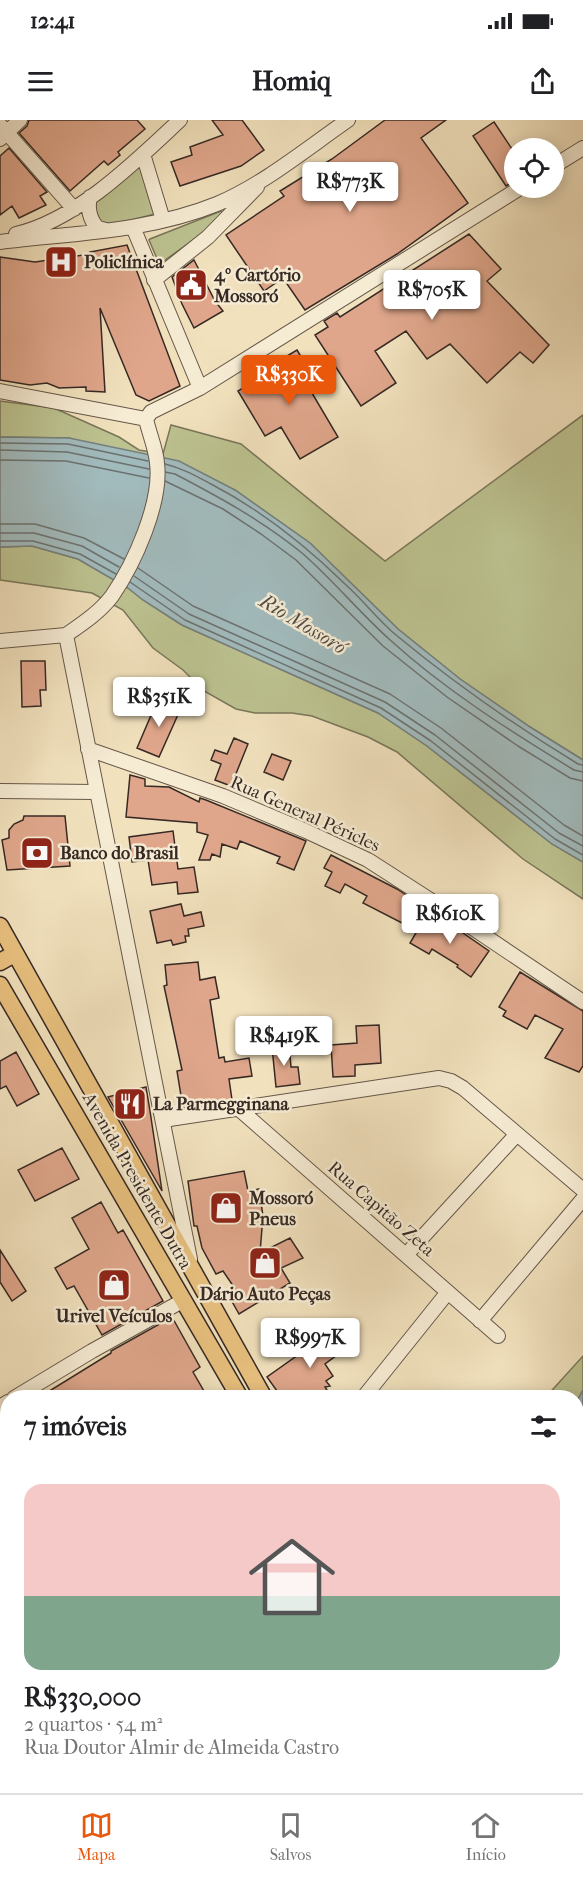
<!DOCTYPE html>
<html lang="pt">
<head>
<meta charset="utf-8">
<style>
	:root { --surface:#fff; --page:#f2f2f2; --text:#202124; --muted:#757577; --line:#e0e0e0; --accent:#ea580c }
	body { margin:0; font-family:"IM FELL French Canon",serif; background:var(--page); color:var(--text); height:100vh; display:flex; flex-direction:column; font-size:22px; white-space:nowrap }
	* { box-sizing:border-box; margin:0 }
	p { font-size:20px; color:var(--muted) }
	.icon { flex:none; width:33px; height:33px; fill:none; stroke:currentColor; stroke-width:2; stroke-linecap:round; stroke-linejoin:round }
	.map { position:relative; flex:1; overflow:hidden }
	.sheet { position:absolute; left:0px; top:1270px; width:584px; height:404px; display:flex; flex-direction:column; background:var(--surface); border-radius:24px 24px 0 0; box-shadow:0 3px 15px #0003 }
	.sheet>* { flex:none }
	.buttons { position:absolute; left:504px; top:18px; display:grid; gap:12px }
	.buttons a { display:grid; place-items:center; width:60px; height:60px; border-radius:50%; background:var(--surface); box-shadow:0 3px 15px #0003; font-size:30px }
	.price { position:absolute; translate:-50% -51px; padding:0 14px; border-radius:6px; background:#fff; color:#222; font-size:20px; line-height:39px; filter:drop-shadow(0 2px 3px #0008) }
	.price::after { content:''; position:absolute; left:50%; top:36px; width:18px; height:14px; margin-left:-9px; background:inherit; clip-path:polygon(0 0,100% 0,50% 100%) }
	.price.current { background:var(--accent); color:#fff }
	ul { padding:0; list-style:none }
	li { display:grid; align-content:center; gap:12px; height:318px; padding:0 24px }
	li+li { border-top:2px solid var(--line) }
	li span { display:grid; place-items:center; height:186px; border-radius:18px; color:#555 }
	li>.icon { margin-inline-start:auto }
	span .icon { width:108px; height:108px; fill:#fffc; stroke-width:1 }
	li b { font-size:26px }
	h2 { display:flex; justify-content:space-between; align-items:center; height:72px; padding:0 24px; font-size:26px }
	.status { display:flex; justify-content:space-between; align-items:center; height:42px; padding:0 30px; background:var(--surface); direction:ltr }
	.status svg { height:16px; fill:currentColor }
	header { display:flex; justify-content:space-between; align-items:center; height:78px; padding:0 24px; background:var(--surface); font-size:27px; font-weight:800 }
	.menu { display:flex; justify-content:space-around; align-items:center; height:84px; border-top:2px solid var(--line); background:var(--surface); font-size:16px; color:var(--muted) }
	.menu a { display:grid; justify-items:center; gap:3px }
	.menu .current { color:var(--accent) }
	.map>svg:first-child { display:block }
	.green { fill:#bcc290; stroke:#79765a; stroke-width:1.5 }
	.water { fill:#a1babc; stroke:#76807f; stroke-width:1.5 }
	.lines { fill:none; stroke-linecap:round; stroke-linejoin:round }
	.shore { stroke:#6c7270; stroke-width:1.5 }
	.building { fill:#dfa68b; stroke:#362924; stroke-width:1.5 }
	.minor-casing { stroke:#65574a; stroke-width:16 }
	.major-casing { stroke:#362924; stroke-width:19 }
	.minor { stroke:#f6ecd4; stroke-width:14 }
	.major { stroke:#e8c07e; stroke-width:16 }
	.labels { text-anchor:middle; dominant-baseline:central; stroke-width:5; stroke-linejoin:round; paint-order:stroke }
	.poi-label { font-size:18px; font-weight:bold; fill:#362924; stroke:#f6ecd4; text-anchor:start }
	.street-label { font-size:18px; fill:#362924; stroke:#f6ecd4 }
	.water-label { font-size:20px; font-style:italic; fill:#514d4a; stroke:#f6ecd4 }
</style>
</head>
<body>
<div class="status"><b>12:41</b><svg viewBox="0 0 49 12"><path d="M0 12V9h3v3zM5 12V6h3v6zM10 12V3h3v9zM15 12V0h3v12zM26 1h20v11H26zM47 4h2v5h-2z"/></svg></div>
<header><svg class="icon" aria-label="menu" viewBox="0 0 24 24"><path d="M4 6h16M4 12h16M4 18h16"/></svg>Homiq<svg class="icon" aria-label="share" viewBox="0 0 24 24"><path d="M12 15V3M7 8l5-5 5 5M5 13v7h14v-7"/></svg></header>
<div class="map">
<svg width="583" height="1673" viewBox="0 0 583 1673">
	<rect width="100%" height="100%" fill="#f1e1bd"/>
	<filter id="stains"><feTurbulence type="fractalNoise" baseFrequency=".00333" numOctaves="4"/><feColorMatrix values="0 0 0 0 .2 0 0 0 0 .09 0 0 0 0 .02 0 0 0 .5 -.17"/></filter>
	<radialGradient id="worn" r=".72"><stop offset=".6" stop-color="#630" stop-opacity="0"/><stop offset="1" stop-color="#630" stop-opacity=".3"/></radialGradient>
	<path class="green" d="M138,47H140L155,94L112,105L101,103L96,91L95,79Z
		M221,91L225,93V97L161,143L158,141L149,120L150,119Z
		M0,281L54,288L119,317L139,330L163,334L171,305L241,324L385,441L583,295V640L530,607L460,559L398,509L310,423L235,370L69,318L0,317Z
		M32,426L78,439L128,468L143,480L182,505L378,593L427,626L552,724L583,742V779L523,739L397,632L368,617L312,596L292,593H255L236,589L204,571L183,550L153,528L123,490L92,473L0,460V427Z
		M583,1236V1270L576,1283V1278H545Z
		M583,1344V1393L576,1404V1355Z
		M7,1614L8,1666L90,1667L79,1673H0V1619Z"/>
	<path class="water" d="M0,317L69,318L179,341L235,370L310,423L398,509L460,559L530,607L583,640V742L552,724L427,626L378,593L182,505L143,480L128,468L78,439L32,426L0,427Z
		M583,1270V1344L576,1355V1283Z"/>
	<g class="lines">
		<path class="shore" d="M0,323L68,324L148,341
			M0,330L67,332L149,349
			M0,340L66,341L149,358
			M165,344C182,348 196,356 211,364C261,390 305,425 345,464C363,480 378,500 396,515C454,563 514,605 578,644L583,645
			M165,352L175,354C219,377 263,401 302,433C333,460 359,492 389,519C445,570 510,611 574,650L583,652
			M165,361L223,389L261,414L296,440L383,526L447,577L518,626L570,658L583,661
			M0,404H35L84,418L124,439
			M0,413H34L82,426L119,447
			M0,421H33L80,434L116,454
			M138,448L193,486L390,574L441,608L564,705L583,716
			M134,456L189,494L385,582L435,615L559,713L583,726
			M130,462L185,500L381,588L431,621L555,719L583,735"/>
	</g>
	<path class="building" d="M29,0H137L145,9L118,32L120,35L108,45L104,41L70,71L19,13L27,6Z
		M212,0H242L264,30L241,46L180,66L171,42L192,35L190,27L223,15Z
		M385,0H446L421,18L468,83L397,134L305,190L283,158L264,171L226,115L284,76L280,71L332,39Z
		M494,2L514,32V61L506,66L473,16Z
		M9,28L47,72L40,76L46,85L19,98L12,86L0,95V36Z
		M469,114L501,149L487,161L549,225L533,243L520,232L487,263L450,224L427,239L406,211L375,231L396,263L361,286L315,215L328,207L324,201L337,193L340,197Z
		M127,125L180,266L149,281L136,275L100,188L105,272L86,271V267L59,268L47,263L30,265L0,260V137L35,142L91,134L90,132Z
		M194,140L215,181L223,191L194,208L182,184L172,157Z
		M297,230L307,247L299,251L338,317L300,339L281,307L265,316L238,271L268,253L265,249Z
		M21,541H45L46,570H40L41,586L22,587Z
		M158,579L181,588L159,637L137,628Z
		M234,618L248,624L231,666L215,660L221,644L211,640L215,630L227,634Z
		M272,634L291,641L283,660L264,652Z
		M130,655L145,659V666L169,667L199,682L200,678L206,680L306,721L294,750L277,743L280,737L240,721L237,729L222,724L220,737L212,734L210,740H199L208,715L197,712V703L126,697Z
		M24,696H65L70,746L7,750L2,720L9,718V710L14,704L23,700Z
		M173,711L178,749L194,747L198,772L178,774L177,762L152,765L148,740L132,742L129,717Z
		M331,735L397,769L415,781L402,803L363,783L367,776L345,764L340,773L325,766L332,752L324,748Z
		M181,784L184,796L201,792L204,806L188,809L189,816H185L186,822L173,825L171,820L157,823L150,791Z
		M434,793L489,831L471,857L457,847L458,845L432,829L429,834L410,823L420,806L425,809Z
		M198,842L200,860L215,857L219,878L210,880L219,938L224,937L225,942L249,938L252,956L229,959L232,980L183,988L177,951L182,950L164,866L167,865L165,845Z
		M520,852L583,891V946L579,952L545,938L563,909L535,895L527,909L503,896L506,891L499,887Z
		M379,905L381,943L355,945V956L333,957L331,925L357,923L356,906Z
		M289,925L291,947H298L300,964L276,967L272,927Z
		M16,932L39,974L17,986L6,966L0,969V941Z
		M146,967L150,991L162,1071L108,977Z
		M62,1028L79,1059L35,1081L18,1050Z
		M244,1051L248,1071L259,1069L263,1096L260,1133L290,1118L303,1138L281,1148L290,1163L239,1194L230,1178L238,1173L223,1151L216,1154L202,1128L197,1106H194L188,1061Z
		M101,1082L118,1113L123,1110L163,1181L102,1215L74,1166L67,1169L55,1148L89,1129L72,1098Z
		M0,1130L26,1171L12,1181L0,1162Z
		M172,1197L200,1247L193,1252L208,1278H38L111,1233V1231Z
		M339,1206L352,1224L325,1244L333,1256L326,1261L330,1266L325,1267L332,1278H282L267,1257Z"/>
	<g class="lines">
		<g class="minor-casing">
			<path id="minor" d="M0,5L74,89
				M0,19L20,0
				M143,34L163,100
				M554,46L583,28
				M90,77C87,88 90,101 98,108L106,110
				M133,107L200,268
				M16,114C77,100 135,42 180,0
				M0,122C72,113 148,112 217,84C264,64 306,29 348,0
				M154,160L208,117L257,67
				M0,271L146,299
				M146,299L151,292L200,268L520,68
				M66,515L190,1139
				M66,515C82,504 100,492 112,476C134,444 162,383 157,343C156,329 149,313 146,299
				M0,521L66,515
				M88,629L223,676L306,711L368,740L458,798L583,882
				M0,671L96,672
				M239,989L498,1216
				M163,1000L439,958L451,961L463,968L583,1070
				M406,1135L517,1014
				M480,1201L583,1079
				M14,1278L92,1231L184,1180
				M363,1278L448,1172
				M0,1287L8,1282
				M576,1510L583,1506"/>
		</g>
		<g class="major-casing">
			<path id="major" d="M0,806L264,1278
				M0,842L14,834
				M0,865L240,1278
				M457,1666L461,1673
				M485,1666L489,1673"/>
		</g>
		<use href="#minor" class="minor"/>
		<use href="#major" class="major"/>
	</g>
	<defs>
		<g id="hospital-square" transform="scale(1.725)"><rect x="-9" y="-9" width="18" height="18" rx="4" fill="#8f2418" stroke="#f6ecd4"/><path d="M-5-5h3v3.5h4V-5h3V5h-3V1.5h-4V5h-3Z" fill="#fff"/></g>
		<g id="civic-square" transform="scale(1.725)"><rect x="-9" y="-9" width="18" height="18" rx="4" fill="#8f2418" stroke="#f6ecd4"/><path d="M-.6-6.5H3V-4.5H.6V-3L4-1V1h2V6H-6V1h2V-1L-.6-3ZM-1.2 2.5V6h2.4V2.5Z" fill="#fff"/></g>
		<g id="bank-square" transform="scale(1.725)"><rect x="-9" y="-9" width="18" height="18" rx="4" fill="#8f2418" stroke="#f6ecd4"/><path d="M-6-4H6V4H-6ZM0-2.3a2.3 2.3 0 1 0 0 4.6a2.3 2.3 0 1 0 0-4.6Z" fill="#fff"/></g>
		<g id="restaurant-square" transform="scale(1.725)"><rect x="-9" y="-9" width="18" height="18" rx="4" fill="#8f2418" stroke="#f6ecd4"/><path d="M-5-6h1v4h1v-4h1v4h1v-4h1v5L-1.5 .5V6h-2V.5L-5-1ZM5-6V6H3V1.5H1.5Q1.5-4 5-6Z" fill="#fff"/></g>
		<g id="shop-square" transform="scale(1.725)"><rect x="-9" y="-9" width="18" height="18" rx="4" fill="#8f2418" stroke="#f6ecd4"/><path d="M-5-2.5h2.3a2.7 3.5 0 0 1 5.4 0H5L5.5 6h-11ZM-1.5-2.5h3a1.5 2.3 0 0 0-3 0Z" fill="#fff"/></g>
	</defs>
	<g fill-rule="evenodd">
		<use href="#hospital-square" x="61" y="142"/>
		<use href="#civic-square" x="191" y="165"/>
		<use href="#bank-square" x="37" y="733"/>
		<use href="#restaurant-square" x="130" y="984"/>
		<use href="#shop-square" x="226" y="1088"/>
		<use href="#shop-square" x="265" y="1143"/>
		<use href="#shop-square" x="114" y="1165"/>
	</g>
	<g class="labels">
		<g class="poi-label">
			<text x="84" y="142">Policlínica</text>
			<text x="214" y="155">4º Cartório<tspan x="214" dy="21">Mossoró</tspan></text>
			<text x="60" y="733">Banco do Brasil</text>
			<text x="153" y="984">La Parmegginana</text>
			<text x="249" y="1078">Mossoró<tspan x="249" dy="21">Pneus</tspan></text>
			<text x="265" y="1174" text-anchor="middle">Dário Auto Peças</text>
			<text x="114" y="1196" text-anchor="middle">Urivel Veículos</text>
		</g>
		<g class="street-label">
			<text transform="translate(305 694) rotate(24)">Rua General Péricles</text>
			<text transform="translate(137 1061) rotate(60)">Avenida Presidente Dutra</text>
			<text transform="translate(381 1089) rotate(41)">Rua Capitão Zeta</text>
		</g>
		<g class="water-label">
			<text transform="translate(303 504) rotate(31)">Rio Mossoró</text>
		</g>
	</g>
	<rect width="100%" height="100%" filter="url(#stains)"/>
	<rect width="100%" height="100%" fill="url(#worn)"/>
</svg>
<div class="buttons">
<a><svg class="icon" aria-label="locate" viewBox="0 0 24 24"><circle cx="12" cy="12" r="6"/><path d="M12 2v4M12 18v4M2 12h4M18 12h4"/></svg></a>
</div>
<b class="price" style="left:350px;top:93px">R$773K</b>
<b class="price" style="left:432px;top:201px">R$705K</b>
<b class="price current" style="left:289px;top:286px">R$330K</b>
<b class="price" style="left:159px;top:608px">R$351K</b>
<b class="price" style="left:450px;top:825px">R$610K</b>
<b class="price" style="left:284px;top:947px">R$419K</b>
<b class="price" style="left:310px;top:1249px">R$997K</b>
<section class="sheet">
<h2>7 imóveis<svg class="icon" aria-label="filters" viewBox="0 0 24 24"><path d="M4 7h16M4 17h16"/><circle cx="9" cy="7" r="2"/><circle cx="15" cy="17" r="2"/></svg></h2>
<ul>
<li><span style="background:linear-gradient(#f6c9c9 60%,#7fa58c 0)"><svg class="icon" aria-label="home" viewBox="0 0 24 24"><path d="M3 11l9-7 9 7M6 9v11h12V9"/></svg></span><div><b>R$330,000</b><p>2 quartos · 54 m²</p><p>Rua Doutor Almir de Almeida Castro</p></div></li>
</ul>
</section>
</div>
<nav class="menu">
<a class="current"><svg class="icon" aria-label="map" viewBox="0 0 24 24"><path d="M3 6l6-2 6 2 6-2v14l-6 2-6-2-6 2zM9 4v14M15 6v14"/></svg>Mapa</a>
<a><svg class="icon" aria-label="saved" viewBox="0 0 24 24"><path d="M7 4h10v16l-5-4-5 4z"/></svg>Salvos</a>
<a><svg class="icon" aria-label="home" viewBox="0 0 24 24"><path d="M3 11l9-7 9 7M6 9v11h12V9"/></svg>Início</a>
</nav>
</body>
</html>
